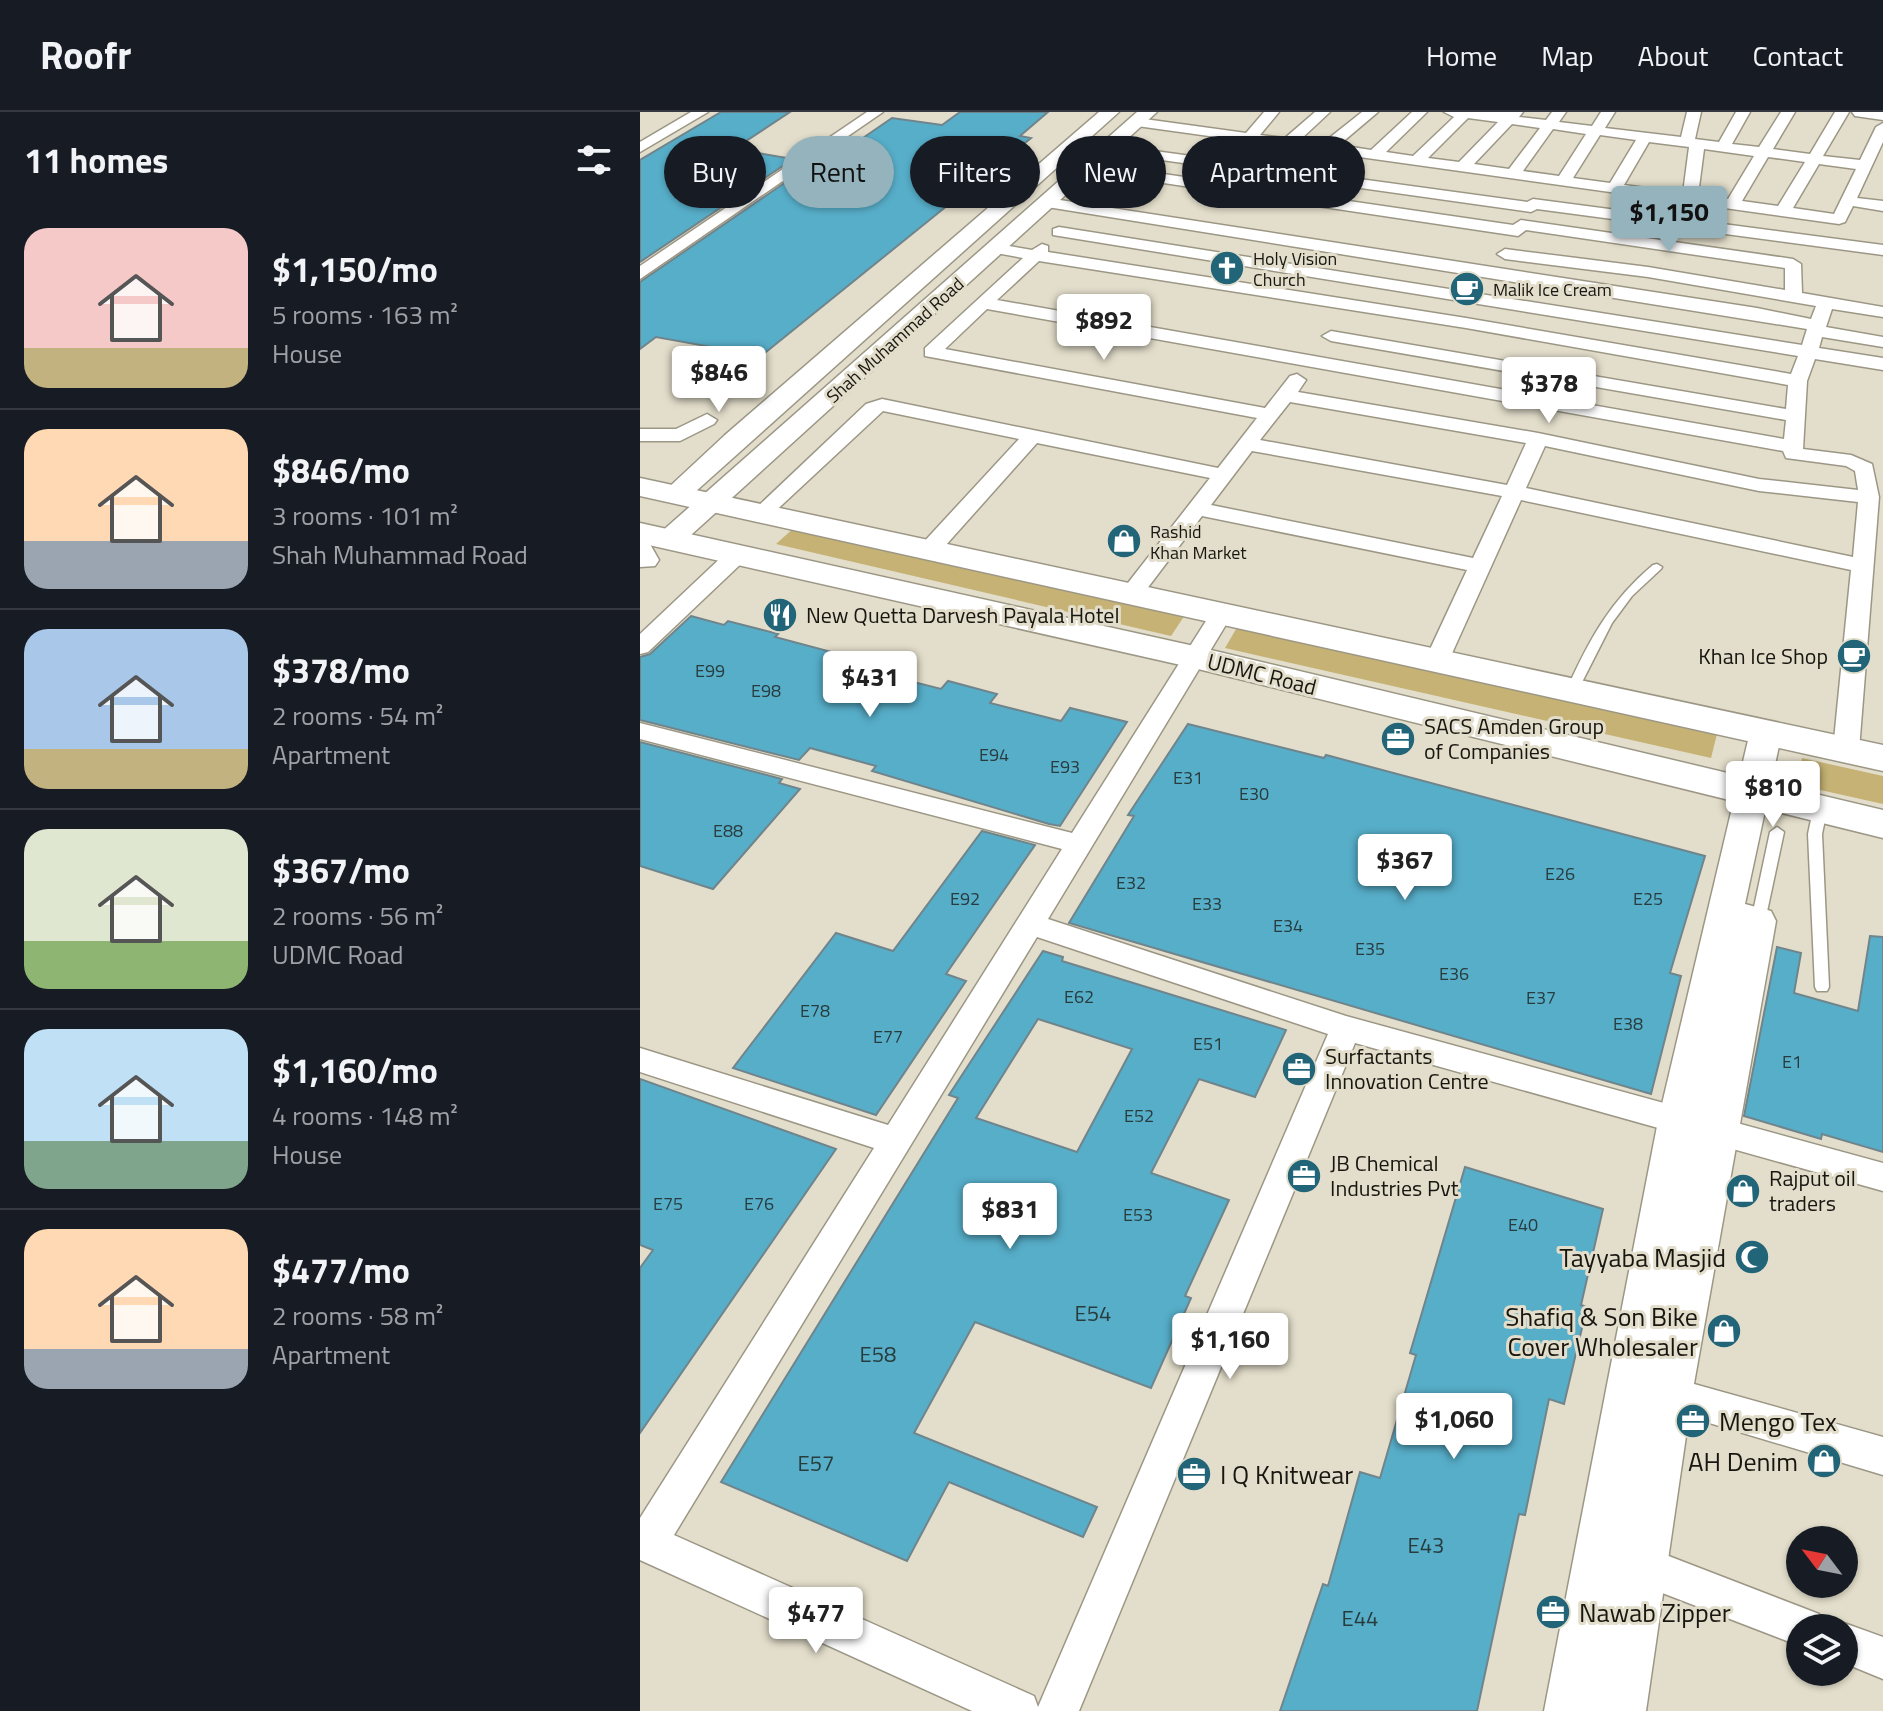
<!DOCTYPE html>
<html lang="en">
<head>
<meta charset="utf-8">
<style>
	:root { --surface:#171b24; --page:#242831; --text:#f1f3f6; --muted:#9ea1a6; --line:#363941; --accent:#94b3bd }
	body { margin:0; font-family:"Titillium Web",sans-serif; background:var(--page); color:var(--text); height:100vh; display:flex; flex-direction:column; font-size:30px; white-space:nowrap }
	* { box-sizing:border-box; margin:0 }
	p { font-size:26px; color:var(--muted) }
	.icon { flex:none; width:44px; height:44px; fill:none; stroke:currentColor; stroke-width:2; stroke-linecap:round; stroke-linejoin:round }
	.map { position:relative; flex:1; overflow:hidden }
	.details { display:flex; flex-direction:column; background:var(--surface); width:640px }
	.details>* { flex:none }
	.guide { position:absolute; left:24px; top:24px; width:760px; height:72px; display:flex; gap:16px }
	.needle { width:52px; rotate:302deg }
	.buttons { position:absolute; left:1146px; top:1414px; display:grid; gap:16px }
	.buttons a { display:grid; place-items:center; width:72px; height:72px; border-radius:50%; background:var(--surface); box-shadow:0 2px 6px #0004; font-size:40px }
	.price { position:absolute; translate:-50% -68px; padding:0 18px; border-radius:8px; background:#fff; color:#222; font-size:26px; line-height:52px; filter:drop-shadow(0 2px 4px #0008) }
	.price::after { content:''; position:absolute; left:50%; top:48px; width:24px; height:18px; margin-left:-12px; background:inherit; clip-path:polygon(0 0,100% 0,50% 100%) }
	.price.on { background:var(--accent); color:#111 }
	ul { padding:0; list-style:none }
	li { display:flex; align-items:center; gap:24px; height:200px; padding:0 24px }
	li+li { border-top:2px solid var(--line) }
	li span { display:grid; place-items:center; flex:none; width:224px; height:160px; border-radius:24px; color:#555 }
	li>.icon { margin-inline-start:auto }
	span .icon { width:96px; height:96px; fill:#fffc; stroke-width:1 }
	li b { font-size:34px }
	h2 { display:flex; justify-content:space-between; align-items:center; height:96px; padding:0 24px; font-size:34px }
	.tag { padding:0 28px; border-radius:36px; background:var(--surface); box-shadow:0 2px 6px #0004; font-size:28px; line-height:72px }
	.tag.on { background:var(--accent); color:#111 }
	header { display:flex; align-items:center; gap:48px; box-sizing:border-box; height:112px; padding:0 40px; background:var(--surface); border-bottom:2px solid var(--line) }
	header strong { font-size:38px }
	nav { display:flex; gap:44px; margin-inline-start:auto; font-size:28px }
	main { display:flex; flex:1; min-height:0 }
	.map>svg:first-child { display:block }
	.green { fill:#c5b274 }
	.building { fill:#57aec9; stroke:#70848b; stroke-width:2; fill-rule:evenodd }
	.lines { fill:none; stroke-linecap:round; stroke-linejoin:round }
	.service-casing { stroke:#9c9785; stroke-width:3 }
	.minor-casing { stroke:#9c9785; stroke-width:3 }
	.tertiary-casing { stroke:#9c9785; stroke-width:3 }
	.secondary-casing { stroke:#9c9785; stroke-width:3 }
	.service { fill:#fff; fill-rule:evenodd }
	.minor { fill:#fff; fill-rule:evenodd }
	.tertiary { fill:#fff; fill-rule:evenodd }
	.secondary { fill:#fff; fill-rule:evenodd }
	.labels { text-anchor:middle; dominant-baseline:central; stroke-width:6; stroke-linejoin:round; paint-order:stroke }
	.far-poi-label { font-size:18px; fill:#181610; stroke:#e3decb; text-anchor:start }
	.far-street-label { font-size:18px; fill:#181610; stroke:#e3decb }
	.number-label { font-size:18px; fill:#283c3e }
	.poi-label { font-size:22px; fill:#181610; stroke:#e3decb; text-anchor:start }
	.street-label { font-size:22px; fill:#181610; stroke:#e3decb }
	.near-number-label { font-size:22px; fill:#283c3e }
	.near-poi-label { font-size:26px; fill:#181610; stroke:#e3decb; text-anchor:end }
</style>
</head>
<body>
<header>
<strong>Roofr</strong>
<nav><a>Home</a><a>Map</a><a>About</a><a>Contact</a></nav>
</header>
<main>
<section class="details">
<h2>11 homes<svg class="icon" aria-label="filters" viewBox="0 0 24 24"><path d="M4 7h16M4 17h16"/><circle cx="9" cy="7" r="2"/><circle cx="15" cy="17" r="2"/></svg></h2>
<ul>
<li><span style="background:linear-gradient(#f6c9c9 75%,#c2b280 0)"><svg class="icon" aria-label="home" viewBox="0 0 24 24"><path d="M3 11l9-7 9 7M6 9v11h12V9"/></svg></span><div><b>$1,150/mo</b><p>5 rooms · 163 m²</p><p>House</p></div></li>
<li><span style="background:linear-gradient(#ffd9b3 70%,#9aa5b1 0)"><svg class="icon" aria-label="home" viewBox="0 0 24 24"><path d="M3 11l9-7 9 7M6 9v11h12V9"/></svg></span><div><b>$846/mo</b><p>3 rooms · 101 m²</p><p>Shah Muhammad Road</p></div></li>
<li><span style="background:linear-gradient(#a9c7e8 75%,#c2b280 0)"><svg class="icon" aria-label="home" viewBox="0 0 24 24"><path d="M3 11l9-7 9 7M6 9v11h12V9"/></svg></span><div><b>$378/mo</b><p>2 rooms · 54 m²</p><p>Apartment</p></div></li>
<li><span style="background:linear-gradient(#dfe7d0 70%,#8fb573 0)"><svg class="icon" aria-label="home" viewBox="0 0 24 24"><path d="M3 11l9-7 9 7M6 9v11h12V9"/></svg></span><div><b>$367/mo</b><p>2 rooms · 56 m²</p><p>UDMC Road</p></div></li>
<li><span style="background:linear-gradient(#bfe0f5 70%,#7fa58c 0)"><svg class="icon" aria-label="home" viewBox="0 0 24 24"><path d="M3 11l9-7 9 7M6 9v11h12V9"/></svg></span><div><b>$1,160/mo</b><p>4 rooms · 148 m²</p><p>House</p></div></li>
<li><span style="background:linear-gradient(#ffd9b3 75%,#9aa5b1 0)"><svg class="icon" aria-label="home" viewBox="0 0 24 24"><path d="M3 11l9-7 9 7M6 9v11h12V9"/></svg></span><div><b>$477/mo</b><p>2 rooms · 58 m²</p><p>Apartment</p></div></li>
</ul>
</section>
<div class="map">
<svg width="1243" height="1599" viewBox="0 0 1243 1599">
	<rect width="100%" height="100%" fill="#e3decb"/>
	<path class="green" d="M156,414L545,503L531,524L136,432Z
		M599,512L1078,618L1071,646L585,536Z
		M1162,646L1243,664V692L1158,673Z"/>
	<path class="building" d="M81,0H150L94,37L153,47L0,150V48Z
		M320,0H408L380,24L391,26L121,244L16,225L0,237V170L175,50L185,52L252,6L302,13Z
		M51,504L84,513L88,509L138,522L135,525L244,554L238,561L301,577L308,569L357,582L350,591L421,609L430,596L487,610L420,714L409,712L232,659L236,654L170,636L159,648L0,608V545L10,542Z
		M548,612L684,646L686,643L1065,744L1030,861L1041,864L1011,982L429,811L494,704L488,703Z
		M0,630L142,667L139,671L160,677L73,777L0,754Z
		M342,719L395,733L306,862L326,869L236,1003L93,956L196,821L253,839Z
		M1230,824L1243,825V1040L1182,1022L1181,1027L1104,1004L1137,835L1161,841L1154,881L1218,899Z
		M403,839L423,845L422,849L646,918L615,985L559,967L511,1061L589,1088L545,1184L551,1186L511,1276L335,1210L274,1321L457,1395L443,1425L309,1370L267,1449L81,1370L318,986L309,983ZM398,907L492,937L437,1040L336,1006Z
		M0,967L196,1037L0,1321V1156L13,1138L0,1133Z
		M825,1055L963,1097L941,1193L947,1195L924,1292L909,1287L885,1403L879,1402L837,1599H640L683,1472L688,1474L720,1360L740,1366L776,1243L770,1241Z"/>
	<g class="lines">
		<g class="service-casing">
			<path id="service" d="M1017,452L1022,455L1021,457L992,484L972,511L936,582H928L926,579C949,528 970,489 1013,453Z
				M1180,693L1187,698L1182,722L1189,875L1187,879H1177L1175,875L1168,722L1173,698Z
				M1137,715L1144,720L1125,809L1118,814L1111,809L1130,720Z"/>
		</g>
		<g class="minor-casing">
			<path id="minor" d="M51,0H68L0,40V30Z
				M227,0H243L0,167V154Z
				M624,0H639L620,23L645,26L675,0H690L660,28L683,31L722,0H738L699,33L731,38L772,0H787L746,40L773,44L814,5L804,0H883L879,5L906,8L912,0H926L919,10L952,14L961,0H975L965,16L1041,25L1047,0H1061L1055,27L1079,30L1096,0H1110L1092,32L1119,35L1141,0H1155L1133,37L1170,42L1195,0H1209L1183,44L1220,48L1236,15L1243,11V30L1217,86L1243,89V99L1213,94L1205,110L1199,112L497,14L490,10L497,6L606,21ZM828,6L858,10L819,50L788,46ZM872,12L900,16L869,57L834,52ZM913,17L946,22L919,64L883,59ZM960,23L996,28L970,71L933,66ZM1009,30L1049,35L1043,81L984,73ZM1064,37L1114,44L1088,87L1058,83ZM1128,45L1165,50L1138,94L1102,89ZM1179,52L1216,57L1194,102L1153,96Z
				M434,28L887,90L893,87L1243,133V143L897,97L891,100L429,35V29Z
				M482,56L873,113L881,108L1153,147L1161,152L1162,181L1243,195V205L1192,197L1186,215L1243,225V235L1182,225L1179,236L1243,246V258L1175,247L1167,269L1163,337L1211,343L1232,352L1239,385L1219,638L1215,644H1197L1193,638L1211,458L881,388L809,548L797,555L785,548L827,458L562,404L500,486H484L481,481L484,476L570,366L397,331L297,443L289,445L278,438L281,433L379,327L243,299L129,405H115L111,401L115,397L226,292L242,287L578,356L617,306L285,244V236L383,146L351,140L349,137L357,132L392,138L402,132L408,134V140L826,206L1151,262L1158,244L413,123V117L419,115L1162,233L1167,217L401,94V88L407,86L1117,196L1171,207L1176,194L1008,165L865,147L857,142L865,137L1008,155L1145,178V156L886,118L878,124L477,64V58ZM399,149L826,216L1148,273L1146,297L691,219L682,224L691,229L1146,308L1144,327L357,188ZM347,197L1143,339L1146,346L1206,354L1215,359L1218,378L1119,367L898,321L658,280L666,268L657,262L650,264L625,296L305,237ZM650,290L886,331L867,373L620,328ZM905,334L1119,379L1218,390L1213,445L886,376ZM612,339L862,384L833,446L571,393Z
				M67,302L77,308L74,312L40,329H0V317H36Z
				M96,437L104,439L107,444L104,449L8,540L0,542V522L88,439Z
				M582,494L593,501L408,807L706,904L1243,1051V1079L715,931L439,1599H332L0,1448V1406L234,1036L0,960V936L248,1013L422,737L0,627V611L432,721L571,501ZM397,825L688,922L398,1595L394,1584L34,1423Z
				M1029,1265L1243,1325V1363L1016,1295L1011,1283L1016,1271Z
				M1000,1433L1179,1502L1185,1516H1160V1534L986,1467L980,1453L986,1439Z
				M1204,1511L1243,1525V1567L1204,1551V1516H1191Z"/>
		</g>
		<g class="tertiary-casing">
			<path id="tertiary" d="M459,0H479L45,389H27L23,383L27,377L85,323Z
				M497,0H517L40,433H20L16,427L20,421Z
				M1212,0H1243V8L1215,4Z
				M0,430L10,432L19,448L15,454L0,455Z
				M1126,609L1137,613L1142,620L1105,792L1131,799L1136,809L1052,1283L1006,1599H904L1018,1009L1110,620L1115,613Z"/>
		</g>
		<g class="secondary-casing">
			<path id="secondary" d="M0,366L1243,633V659L0,384Z
				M0,411L554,534L1243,698V726L554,556L0,431Z"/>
		</g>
		<use href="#service" class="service"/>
		<use href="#minor" class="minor"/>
		<use href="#tertiary" class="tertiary"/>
		<use href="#secondary" class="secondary"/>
	</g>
	<defs>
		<g id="church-disc" transform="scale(1.8)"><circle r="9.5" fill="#236578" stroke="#e3decb"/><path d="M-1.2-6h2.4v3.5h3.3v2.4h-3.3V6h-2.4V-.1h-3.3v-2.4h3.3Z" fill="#fff"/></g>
		<g id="cafe-disc" transform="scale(1.8)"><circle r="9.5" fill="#236578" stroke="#e3decb"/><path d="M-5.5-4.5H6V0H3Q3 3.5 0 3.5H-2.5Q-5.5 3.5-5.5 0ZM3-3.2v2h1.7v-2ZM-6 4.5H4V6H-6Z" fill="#fff"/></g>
		<g id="shop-disc" transform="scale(1.8)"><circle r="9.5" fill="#236578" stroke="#e3decb"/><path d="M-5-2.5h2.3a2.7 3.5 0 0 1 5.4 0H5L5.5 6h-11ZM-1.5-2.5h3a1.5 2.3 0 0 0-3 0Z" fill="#fff"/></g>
		<g id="restaurant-disc" transform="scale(1.8)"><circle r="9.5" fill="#236578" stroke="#e3decb"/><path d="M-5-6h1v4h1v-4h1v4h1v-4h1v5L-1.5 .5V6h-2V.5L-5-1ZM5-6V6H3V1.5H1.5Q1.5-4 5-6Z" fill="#fff"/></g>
		<g id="office-disc" transform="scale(1.8)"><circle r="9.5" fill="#236578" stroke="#e3decb"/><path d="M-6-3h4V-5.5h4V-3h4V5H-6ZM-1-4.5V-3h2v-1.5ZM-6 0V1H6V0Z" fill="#fff"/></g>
		<g id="mosque-disc" transform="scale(1.8)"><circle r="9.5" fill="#236578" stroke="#e3decb"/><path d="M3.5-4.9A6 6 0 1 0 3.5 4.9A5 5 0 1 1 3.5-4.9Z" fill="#fff"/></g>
	</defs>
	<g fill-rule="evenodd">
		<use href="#church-disc" x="587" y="156"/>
		<use href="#cafe-disc" x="827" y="177"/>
		<use href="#shop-disc" x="484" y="429"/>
		<use href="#restaurant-disc" x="140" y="503"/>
		<use href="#cafe-disc" x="1214" y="544"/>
		<use href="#office-disc" x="758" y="627"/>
		<use href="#office-disc" x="659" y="957"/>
		<use href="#office-disc" x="664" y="1064"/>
		<use href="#shop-disc" x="1103" y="1079"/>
		<use href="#mosque-disc" x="1112" y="1145"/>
		<use href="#shop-disc" x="1084" y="1219"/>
		<use href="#office-disc" x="1053" y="1309"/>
		<use href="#shop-disc" x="1184" y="1349"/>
		<use href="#office-disc" x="554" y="1362"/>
		<use href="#office-disc" x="913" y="1500"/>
	</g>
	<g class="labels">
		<g class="far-poi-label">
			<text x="613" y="146">Holy Vision<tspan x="613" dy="21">Church</tspan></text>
			<text x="853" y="177">Malik Ice Cream</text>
			<text x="510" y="419">Rashid<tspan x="510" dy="21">Khan Market</tspan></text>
		</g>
		<g class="far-street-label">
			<text transform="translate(255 228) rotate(-42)">Shah Muhammad Road</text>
		</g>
		<g class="number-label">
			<text x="70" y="558">E99</text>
			<text x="126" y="578">E98</text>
			<text x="354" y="642">E94</text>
			<text x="425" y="654">E93</text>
			<text x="548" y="665">E31</text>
			<text x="614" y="681">E30</text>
			<text x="88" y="718">E88</text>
			<text x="920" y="761">E26</text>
			<text x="491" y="770">E32</text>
			<text x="325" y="786">E92</text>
			<text x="1008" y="786">E25</text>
			<text x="567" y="791">E33</text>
			<text x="648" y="813">E34</text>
			<text x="730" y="836">E35</text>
			<text x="814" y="861">E36</text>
			<text x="439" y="884">E62</text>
			<text x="901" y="885">E37</text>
			<text x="175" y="898">E78</text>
			<text x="988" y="911">E38</text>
			<text x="248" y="924">E77</text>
			<text x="568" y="931">E51</text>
			<text x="1152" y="949">E1</text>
			<text x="499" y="1003">E52</text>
			<text x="28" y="1091">E75</text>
			<text x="119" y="1091">E76</text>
			<text x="498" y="1102">E53</text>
			<text x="883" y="1112">E40</text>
		</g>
		<g class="poi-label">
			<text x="166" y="503">New Quetta Darvesh Payala Hotel</text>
			<text x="1188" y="544" text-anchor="end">Khan Ice Shop</text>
			<text x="784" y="614">SACS Amden Group<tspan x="784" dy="25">of Companies</tspan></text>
			<text x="685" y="944">Surfactants<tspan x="685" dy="25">Innovation Centre</tspan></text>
			<text x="690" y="1051">JB Chemical<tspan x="690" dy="25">Industries Pvt</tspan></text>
			<text x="1129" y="1066">Rajput oil<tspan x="1129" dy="25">traders</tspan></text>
		</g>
		<g class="street-label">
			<text transform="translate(622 562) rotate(14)">UDMC Road</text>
		</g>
		<g class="near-number-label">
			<text x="453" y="1201">E54</text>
			<text x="238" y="1242">E58</text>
			<text x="176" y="1351">E57</text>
			<text x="786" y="1433">E43</text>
			<text x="720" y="1506">E44</text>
		</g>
		<g class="near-poi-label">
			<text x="1086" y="1145">Tayyaba Masjid</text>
			<text x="1058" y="1204">Shafiq &amp; Son Bike<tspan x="1058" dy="30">Cover Wholesaler</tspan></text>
			<text x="1079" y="1309" text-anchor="start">Mengo Tex</text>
			<text x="1158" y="1349">AH Denim</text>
			<text x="580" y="1362" text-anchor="start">I Q Knitwear</text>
			<text x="939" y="1500" text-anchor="start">Nawab Zipper</text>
		</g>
	</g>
</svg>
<div class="buttons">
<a><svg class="needle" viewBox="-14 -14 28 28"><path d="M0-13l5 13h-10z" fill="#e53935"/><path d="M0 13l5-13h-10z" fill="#9ea1a6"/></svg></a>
<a><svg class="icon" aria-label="layers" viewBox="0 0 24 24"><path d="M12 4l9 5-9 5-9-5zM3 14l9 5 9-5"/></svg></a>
</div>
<b class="price on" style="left:1029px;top:142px">$1,150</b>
<b class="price" style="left:464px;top:250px">$892</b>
<b class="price" style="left:79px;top:302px">$846</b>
<b class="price" style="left:909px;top:313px">$378</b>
<b class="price" style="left:230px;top:607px">$431</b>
<b class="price" style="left:1133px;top:717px">$810</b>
<b class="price" style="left:765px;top:790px">$367</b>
<b class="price" style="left:370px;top:1139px">$831</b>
<b class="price" style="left:590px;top:1269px">$1,160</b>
<b class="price" style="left:814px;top:1349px">$1,060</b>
<b class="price" style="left:176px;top:1543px">$477</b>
<div class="guide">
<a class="tag">Buy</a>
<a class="tag on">Rent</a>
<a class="tag">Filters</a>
<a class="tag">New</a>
<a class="tag">Apartment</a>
</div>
</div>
</main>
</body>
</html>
